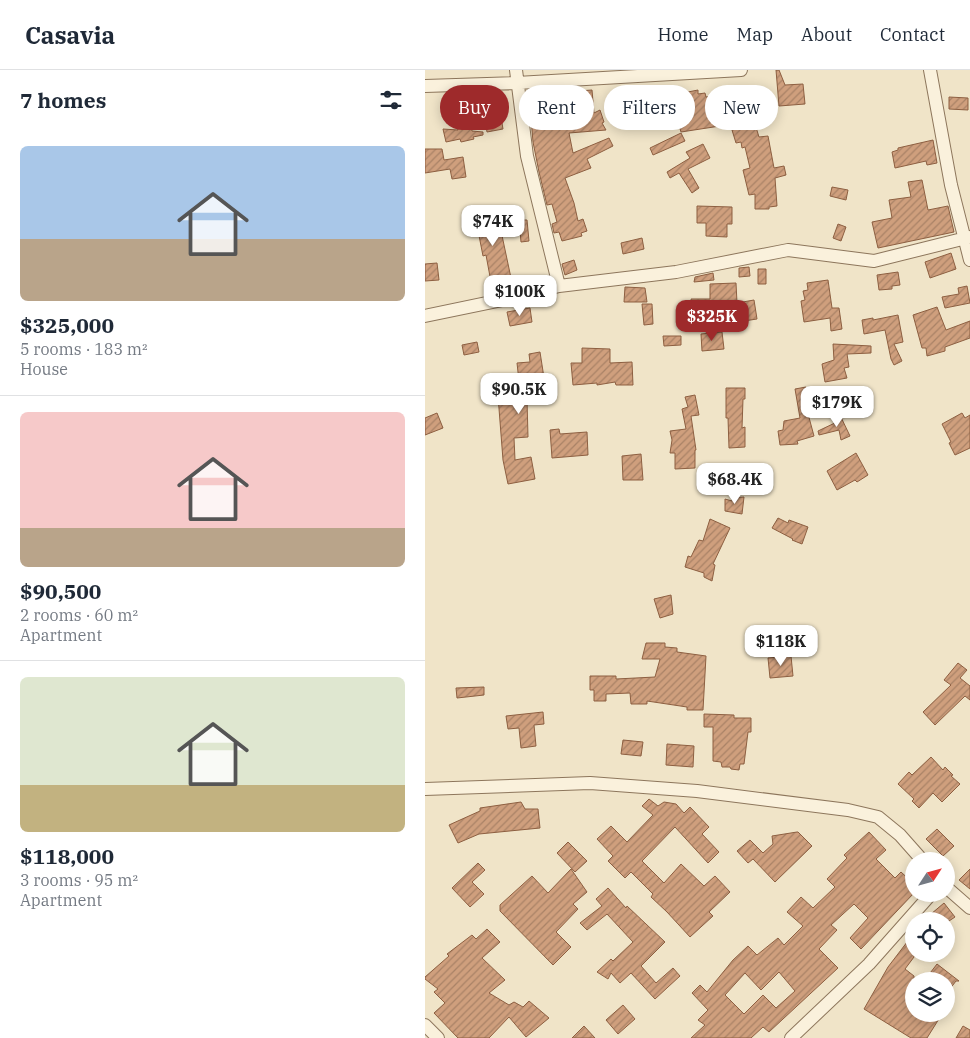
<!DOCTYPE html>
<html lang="en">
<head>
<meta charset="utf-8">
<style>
	:root { --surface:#fff; --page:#f2f2f3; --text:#1f2937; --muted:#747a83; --line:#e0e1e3; --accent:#9e2a2b }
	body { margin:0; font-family:"IBM Plex Serif",serif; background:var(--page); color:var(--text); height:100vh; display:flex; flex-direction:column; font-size:19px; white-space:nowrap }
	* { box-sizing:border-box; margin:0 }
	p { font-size:16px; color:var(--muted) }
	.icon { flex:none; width:28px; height:28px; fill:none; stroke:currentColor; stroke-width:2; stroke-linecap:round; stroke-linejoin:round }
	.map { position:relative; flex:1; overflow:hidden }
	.sheet { display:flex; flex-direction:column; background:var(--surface); width:425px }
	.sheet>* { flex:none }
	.top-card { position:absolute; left:15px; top:15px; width:455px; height:45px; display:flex; gap:10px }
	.needle { width:32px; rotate:54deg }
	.controls { position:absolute; left:480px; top:782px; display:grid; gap:10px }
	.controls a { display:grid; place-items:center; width:50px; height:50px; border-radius:50%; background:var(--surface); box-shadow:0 2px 12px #0003; font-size:25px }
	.price { position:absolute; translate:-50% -42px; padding:0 11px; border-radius:10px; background:#fff; color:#222; font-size:16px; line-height:32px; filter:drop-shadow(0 1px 2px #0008) }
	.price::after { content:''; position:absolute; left:50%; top:30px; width:15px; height:11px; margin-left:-8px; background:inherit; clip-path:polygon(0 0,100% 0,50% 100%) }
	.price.current { background:var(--accent); color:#fff }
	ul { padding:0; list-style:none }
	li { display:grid; align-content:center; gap:10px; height:265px; padding:0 20px }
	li+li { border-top:1px solid var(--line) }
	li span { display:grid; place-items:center; height:155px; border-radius:8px; color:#555 }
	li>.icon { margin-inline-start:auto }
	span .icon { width:90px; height:90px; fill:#fffc; stroke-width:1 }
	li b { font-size:21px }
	h2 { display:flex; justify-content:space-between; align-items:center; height:60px; padding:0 20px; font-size:21px }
	.pill { padding:0 18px; border-radius:22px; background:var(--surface); box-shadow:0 2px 12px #0003; font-size:18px; line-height:45px }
	.pill.current { background:var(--accent); color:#fff }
	header { display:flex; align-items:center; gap:30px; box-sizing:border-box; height:70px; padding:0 25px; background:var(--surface); border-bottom:1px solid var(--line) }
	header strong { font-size:24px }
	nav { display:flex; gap:28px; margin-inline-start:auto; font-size:18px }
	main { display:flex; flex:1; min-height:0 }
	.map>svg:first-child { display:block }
	.building { fill:url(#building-hatch); stroke:#8d5f41; fill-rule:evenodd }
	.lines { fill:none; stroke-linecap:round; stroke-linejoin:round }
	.minor-casing { stroke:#8d765c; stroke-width:14 }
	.minor { stroke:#faf1dc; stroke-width:12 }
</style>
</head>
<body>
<header>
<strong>Casavia</strong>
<nav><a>Home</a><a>Map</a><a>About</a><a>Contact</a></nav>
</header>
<main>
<section class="sheet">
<h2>7 homes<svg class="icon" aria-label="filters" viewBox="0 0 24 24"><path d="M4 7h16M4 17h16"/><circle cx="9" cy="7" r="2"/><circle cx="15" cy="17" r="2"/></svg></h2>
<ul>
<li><span style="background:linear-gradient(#a9c7e8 60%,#b9a48a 0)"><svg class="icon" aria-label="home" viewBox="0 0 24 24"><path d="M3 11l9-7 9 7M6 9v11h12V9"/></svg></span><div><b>$325,000</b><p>5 rooms · 183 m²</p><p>House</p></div></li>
<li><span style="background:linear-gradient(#f6c9c9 75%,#b9a48a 0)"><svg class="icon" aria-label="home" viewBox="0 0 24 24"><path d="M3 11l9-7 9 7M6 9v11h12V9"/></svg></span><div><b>$90,500</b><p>2 rooms · 60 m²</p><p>Apartment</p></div></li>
<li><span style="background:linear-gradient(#dfe7d0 70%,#c2b280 0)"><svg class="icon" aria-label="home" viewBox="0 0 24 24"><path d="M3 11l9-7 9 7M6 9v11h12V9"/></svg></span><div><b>$118,000</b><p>3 rooms · 95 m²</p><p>Apartment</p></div></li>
</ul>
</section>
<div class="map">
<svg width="545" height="968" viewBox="0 0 545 968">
	<defs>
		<pattern id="building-hatch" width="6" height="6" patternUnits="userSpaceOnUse" patternTransform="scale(1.25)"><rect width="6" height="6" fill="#cf9f7d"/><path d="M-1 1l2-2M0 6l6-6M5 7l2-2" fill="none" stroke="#a98266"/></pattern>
	</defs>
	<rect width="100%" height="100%" fill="#f0e4c8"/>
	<path class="building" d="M351,0H354L360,15L378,14L380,34L354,36Z
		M167,20L169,43L175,40L179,52L177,53L181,60L144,63L148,83L184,68L188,76L162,89L166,98L140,108L149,133L153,151L158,149L162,161L156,163L157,166L137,171L134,162L129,163L127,154L132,152L127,134L122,135L114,102L108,72L104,24H141V22Z
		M273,20V24L280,23L281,27L287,26L291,44H293L295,56L256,62L253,52L262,50L258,23Z
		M524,27L543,28V40L524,39Z
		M65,29L66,33L80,31L81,41H75L78,59L62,62L58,39H50V34L57,33V30Z
		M43,45L47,61L58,62V65L48,67L49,69L36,72L35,69L21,72L18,59L33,60L30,49Z
		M330,54L334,67L343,66L349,98L359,96L361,105L350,108L352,136L344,137V139H330V124L324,125L318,100L325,98L320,77L317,78L316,72L311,73L307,60Z
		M256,63L260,71L228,85L225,78Z
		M508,70L512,93L502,95L501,91L470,98L467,82L473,80V78Z
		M278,74L285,88L263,99L274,118L267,123L254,103L245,108L242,102L265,88L261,82Z
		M0,79H17L19,90L38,87L41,107L27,109L25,99L0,103Z
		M497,110L503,140L523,136L529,162L453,178L447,152L467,148L464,130L486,127L483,112Z
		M407,117L423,120L421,130L405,126Z
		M272,136L307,137V154H302V167L281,166V153H272Z
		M61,138L64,158L75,156L86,208L66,212L61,185L58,186L49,140Z
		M94,150H102L104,171L96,172Z
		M413,154L421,157L416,171L408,168Z
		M217,168L219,179L198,184L196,173Z
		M526,183L531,199L505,208L500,192Z
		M149,190L152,200L140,205L137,194Z
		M12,193L14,210L0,211V194Z
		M324,197L325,206L314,207V198Z
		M333,199H341V214H333Z
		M473,202L475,215L467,216V219L454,220L452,205Z
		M288,203L289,210L269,212L270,207Z
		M403,210L407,238H414L417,259L406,261L405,248L379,252L376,231L380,230L378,221L383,220L382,213Z
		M311,213L312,233L329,230L332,249L312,252L313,255L301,257L299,241L268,240L266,229H285V214Z
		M542,216L545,233L520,238L517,227L534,224L533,218Z
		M200,217L220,218L222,232H199Z
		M217,234H227L228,254L219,255Z
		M512,237L521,260L545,251V268L520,277V281L502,286L501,278H497L488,245Z
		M105,238L107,252L85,256L82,242Z
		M473,245L478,272L469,274L477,291L469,295L466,289L460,260L439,264L437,250L448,248V250Z
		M297,262L299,279L277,281L276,264Z
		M238,266H256V275L239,276Z
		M52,272L54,282L39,285L37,275Z
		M408,274L446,276V283L422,284L424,297L419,298L422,308L400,312L397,294L409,290Z
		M157,278L185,279V293L207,292L208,315H191L190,312L172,315V313L148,315L146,293H157Z
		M115,282L122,327L102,330L103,367L89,368L90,390L106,387L110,409L83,414L78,390L72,313L94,311L92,293L105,292L104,284Z
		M381,317L385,340H382L389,366L372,371L373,374L355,375L353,361L358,360L359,351L375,348L370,319Z
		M301,318H320V329H318L317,358L320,357V377L304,378L303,348H301Z
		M270,325L274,345L266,346L271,380H270V398L250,399V383H245L247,370L245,361L261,359L257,339L263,337L260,327Z
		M413,341L425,366L416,370L414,360L394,365L393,361L412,352L410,342Z
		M12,343L18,358L0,365V348Z
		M537,343L540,348L545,345V378L530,385L524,373L526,372L517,354Z
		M134,359L135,364L162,362L163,385L127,388L125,360Z
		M431,383L443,405L432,412L430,410L412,420L402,401Z
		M216,384L218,410H198L197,386Z
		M319,427L317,444L300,441V429L307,431V428Z
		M353,448L363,453L364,450L383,457L377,474L367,470L368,469L347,458Z
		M285,449L305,458L288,494L290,495L287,511L279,507V503L260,497L263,486L266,487L274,470L278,471Z
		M246,525L248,544L235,548L229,529Z
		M221,573H240V577L252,578V582L281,586L278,640H262V637L222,631V634H206L205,623L181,624V631H169V620H165V606H191V609L230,607L235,589H217Z
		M366,586L368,606L345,608L343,588Z
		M533,593L542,600L535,608L545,616V630L540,626L510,655L498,642L526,615L519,610Z
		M59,617V625L32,628L31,618Z
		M118,642L119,654L109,655L111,676L96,678L94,658L83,659L81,646Z
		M279,644L309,645V648H326V662H323L319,694H315L314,700L306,699L305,697H297L296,692L288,691V657H279Z
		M198,670L218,672L216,686L196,684Z
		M242,674L269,676L268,697L241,695Z
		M506,687L518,700L520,697L528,705L526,706L535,714L517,732L508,723L494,738L487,731L489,729L473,714L484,702L487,705Z
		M224,729L233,736L239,732L251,734L259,743L265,737L284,757L277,764L294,782L283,793L250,757L217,791L239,813L256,794L279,816L290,806L305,822L284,842L288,846L265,867L242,842L226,827L228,824L206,802L200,808L183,791L188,786L172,769L186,756L202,772L228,745L217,736Z
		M96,732L100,739H113L115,758L54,764L33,773L24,755L55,741V738Z
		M512,759L529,776L518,786L501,769Z
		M372,762H373L387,776L350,812L328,789L323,793L312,781L325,770L338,783L348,774L347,766Z
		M444,762L461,780L451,789L470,808L476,802L489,814V823L436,879L425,868L443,848L429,834L406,855L412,860L394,879L413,898L344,962L338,957L326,968H266L280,955L273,950L283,940L267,923L275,915L282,922L308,890L323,876L332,885L353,868L359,875L378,856L362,842L376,827L388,838L410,817L402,809L422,788L419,785ZM354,902L370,921L351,938L338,925L319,944L300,925L320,903L336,920Z
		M143,772L162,791L150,802L132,783Z
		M53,793L60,800L47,812L59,824L45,837L27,818Z
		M146,799L162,822L148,834L153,839L131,862L146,877L128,895L75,841V835L107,806L123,823Z
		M545,799V819L534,810Z
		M183,818L201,838L202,836L240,872L216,896L231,913L248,898L255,906L230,929L206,903L195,913L186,903L183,909L172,902L186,889L188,891L208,872L182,844L162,860L155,853L177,836L171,829Z
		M519,833L530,847L524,851H512L506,844Z
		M62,859L75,872L57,888L80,910L64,923L84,935L89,932L98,937L104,931L124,948L101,967L84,947L64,968H33L9,943L20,933L9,922L13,919L0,909V907L24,886L22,884L47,865L51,869Z
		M489,863V887L480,899L489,906V944H517L502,968H486L439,939L463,897Z
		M512,894L534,911H531L521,924V911H499Z
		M198,935L210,949L193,964L181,950Z
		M159,956L170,968H147Z
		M538,956L545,960V968H531Z"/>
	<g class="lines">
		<g class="minor-casing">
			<path id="minor" d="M91,0L102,86L134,216
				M505,0L526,115L545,190
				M0,16L92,13L316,0
				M0,246L91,227L134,216L251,202L363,180L449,191L545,167
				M0,719L165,713L272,721L423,740L453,747L475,765L498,791
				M521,817L545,838
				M0,955L13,968
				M366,968L444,894L506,824"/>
		</g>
		<use href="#minor" class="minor"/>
	</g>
</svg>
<div class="controls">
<a><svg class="needle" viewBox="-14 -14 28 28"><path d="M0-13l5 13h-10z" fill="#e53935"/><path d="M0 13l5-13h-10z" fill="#747a83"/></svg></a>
<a><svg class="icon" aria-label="locate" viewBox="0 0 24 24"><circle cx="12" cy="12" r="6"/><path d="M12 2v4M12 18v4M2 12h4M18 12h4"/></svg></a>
<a><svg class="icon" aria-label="layers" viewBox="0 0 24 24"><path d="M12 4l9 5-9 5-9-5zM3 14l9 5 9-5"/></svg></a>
</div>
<b class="price" style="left:68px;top:177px">$74K</b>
<b class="price" style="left:95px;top:247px">$100K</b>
<b class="price current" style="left:287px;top:272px">$325K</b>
<b class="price" style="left:94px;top:345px">$90.5K</b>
<b class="price" style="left:412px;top:358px">$179K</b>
<b class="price" style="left:310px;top:435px">$68.4K</b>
<b class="price" style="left:356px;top:597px">$118K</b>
<div class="top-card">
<a class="pill current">Buy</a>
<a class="pill">Rent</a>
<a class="pill">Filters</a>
<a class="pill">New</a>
</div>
</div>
</main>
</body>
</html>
